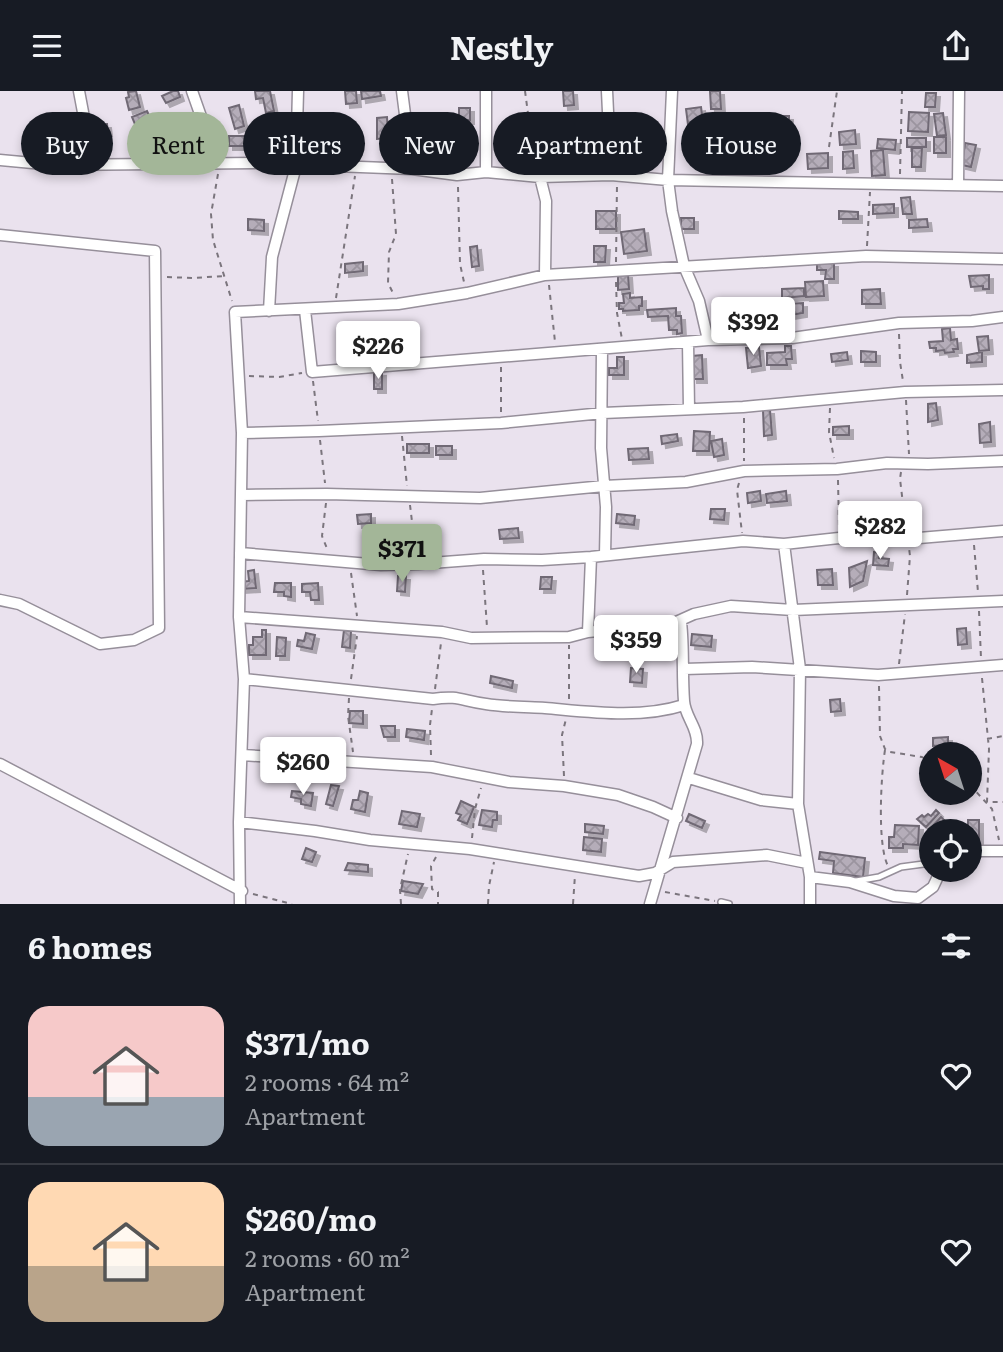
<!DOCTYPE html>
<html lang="en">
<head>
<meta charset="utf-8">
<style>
	:root { --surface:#171b24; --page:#20242c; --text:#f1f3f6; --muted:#9ea1a6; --line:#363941; --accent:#a3b698 }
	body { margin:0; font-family:Literata,serif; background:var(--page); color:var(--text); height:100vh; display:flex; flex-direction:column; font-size:26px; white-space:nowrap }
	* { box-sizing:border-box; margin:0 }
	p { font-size:23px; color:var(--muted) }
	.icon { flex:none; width:38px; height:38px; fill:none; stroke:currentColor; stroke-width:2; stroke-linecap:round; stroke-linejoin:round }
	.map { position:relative; height:813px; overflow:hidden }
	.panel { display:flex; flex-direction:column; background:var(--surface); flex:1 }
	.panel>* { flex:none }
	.banner { position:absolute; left:21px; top:21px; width:962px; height:63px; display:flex; gap:14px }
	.needle { width:46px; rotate:321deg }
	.controls { position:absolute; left:919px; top:651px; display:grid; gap:14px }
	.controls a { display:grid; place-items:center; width:63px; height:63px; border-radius:50%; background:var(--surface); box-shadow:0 4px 10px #0003; font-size:35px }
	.price { position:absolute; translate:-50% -60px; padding:0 16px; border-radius:7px; background:#fff; color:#222; font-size:23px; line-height:46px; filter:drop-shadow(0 2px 4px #0008) }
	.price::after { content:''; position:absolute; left:50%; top:42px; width:21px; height:16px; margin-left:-10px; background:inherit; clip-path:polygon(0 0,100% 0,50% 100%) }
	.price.current { background:var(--accent); color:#111 }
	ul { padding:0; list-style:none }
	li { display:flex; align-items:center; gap:21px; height:175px; padding:0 28px }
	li+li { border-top:2px solid var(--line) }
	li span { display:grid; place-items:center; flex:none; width:196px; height:140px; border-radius:21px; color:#555 }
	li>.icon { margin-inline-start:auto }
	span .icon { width:84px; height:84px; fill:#fffc; stroke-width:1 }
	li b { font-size:30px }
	h2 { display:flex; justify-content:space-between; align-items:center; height:84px; padding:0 28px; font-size:30px }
	.chip { padding:0 24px; border-radius:32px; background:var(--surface); box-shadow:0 4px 10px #0003; font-size:24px; line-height:63px }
	.chip.current { background:var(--accent); color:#111 }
	header { display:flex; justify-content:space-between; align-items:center; height:91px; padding:0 28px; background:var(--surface); font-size:32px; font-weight:700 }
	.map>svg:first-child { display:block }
	.building { fill:url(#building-cross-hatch); stroke:#706974; stroke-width:2; filter:url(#shadow) }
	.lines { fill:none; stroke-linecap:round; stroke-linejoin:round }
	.lane-casing { stroke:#968f9a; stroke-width:8 }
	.street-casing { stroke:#968f9a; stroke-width:13 }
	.path { stroke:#7b757d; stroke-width:2; stroke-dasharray:5 5; stroke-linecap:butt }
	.lane { stroke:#fff; stroke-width:5 }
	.street { stroke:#fff; stroke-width:10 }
</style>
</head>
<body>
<header><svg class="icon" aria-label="menu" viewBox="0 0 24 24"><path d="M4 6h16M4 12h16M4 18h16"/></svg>Nestly<svg class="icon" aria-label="share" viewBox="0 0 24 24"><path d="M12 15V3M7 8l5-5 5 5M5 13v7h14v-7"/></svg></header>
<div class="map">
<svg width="1003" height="813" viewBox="0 0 1003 813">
	<defs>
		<pattern id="building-cross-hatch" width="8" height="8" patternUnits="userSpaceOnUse" patternTransform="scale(1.75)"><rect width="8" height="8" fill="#b5adb9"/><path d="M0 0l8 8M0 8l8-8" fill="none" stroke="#9b949f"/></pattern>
		<filter id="shadow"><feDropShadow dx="4" dy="4" stdDeviation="0" flood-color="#0004"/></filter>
	</defs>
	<rect width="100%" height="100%" fill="#eae2ee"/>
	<path class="building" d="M136,0L140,16L129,19L126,7L129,6L128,1Z
		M173,0H178L180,6L166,12L162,5Z
		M255,0H270L274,20L266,22L263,7L256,8Z
		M345,0H356L357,12L346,13Z
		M380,0L381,5L362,8L361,0Z
		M563,0H573L574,14L564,15Z
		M710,0H720L721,18H711Z
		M926,2H936L935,16H925Z
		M239,14L244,35L235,38L229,17Z
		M701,16L706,54L691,57L686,18Z
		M459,17H470V29H459Z
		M147,20L156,40L150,43L146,34L137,38L132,26Z
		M909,21L929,22L928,41L908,40Z
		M943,22L946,44L937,45L934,23Z
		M768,25H789V32H779V39H768Z
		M387,26L388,47L377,48V27Z
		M757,26L758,39L741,40L740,28Z
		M107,33L108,41L88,43L87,34Z
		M712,35H728L729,46L712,47Z
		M855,39L856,53L840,54L839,41Z
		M512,40L514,52L503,54L501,42Z
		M229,45H251V55H229Z
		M934,46H946V62H934Z
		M907,47H926V56H907Z
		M878,48L896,49L895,59L877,57Z
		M965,52L976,54L971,76L962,74Z
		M331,53L332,62H313V54Z
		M912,57H922L921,76H912Z
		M883,59L885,84L872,85L871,60Z
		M853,60L854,77L843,78V61Z
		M828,62V77L808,78L807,63Z
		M910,106L912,123H903L901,107Z
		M894,113V122L873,123V114Z
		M596,120H616V138H596Z
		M839,120L858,121V128H839Z
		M681,127H694V138H681Z
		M248,128L264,129V140L248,139Z
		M927,128L928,136L909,137V129Z
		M644,138L647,160L624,163L621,141Z
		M477,155L479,175L472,176L470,156Z
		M594,155H606L605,171H594Z
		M363,171V180L345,182V173Z
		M817,172H834V188H825L826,179H817Z
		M618,183H628L629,198L618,199Z
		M989,184V198H983V195L971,196L969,185Z
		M823,190L824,205L806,206L805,191Z
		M804,197V205L782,207V198Z
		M880,198L881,213H862V199Z
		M630,202V207L642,206V215H639V219L623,220V218H619V212H624L623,203Z
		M803,212V222L784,225L785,213Z
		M676,217V225H681L682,242L677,243V239H669L668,225L648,226L647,219Z
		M950,237L951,249L957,248L958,258H953L954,261L945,262L944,259L936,260V257H930L929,251L943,250L942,238Z
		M988,245L989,259L979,260L977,246Z
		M785,255H791L792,268H786L787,274H767V262L785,261Z
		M759,256L761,275L748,277L746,257Z
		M861,260L876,261V271H861Z
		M847,261L848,269L832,271L831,263Z
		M982,261V271L967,272V264Z
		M702,264L703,288H693L692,265Z
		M617,266H624V284H609V277H617Z
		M382,281V298H374V282Z
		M936,312L938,329L928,331V313Z
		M763,319H770L772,344L764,345Z
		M990,331L991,351L980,352L979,333Z
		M849,335V344H833V336Z
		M694,340L710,341L709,360H693Z
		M677,343L678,350L662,353L661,345Z
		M722,348L724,364L714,366L711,350Z
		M407,353H429V362H407Z
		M436,355H452V364H436Z
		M648,357L649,368L629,369L628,358Z
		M760,400L761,410L748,412L747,402Z
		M786,400L787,410L767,412L766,403Z
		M711,418H725L724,429L710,428Z
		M371,423V432L358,433L357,424Z
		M617,423L635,425L634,434L616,432Z
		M402,436L404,452L398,453L397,442L385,444L384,439Z
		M518,437L519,447L500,448L499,439Z
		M874,461L879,462V467L889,468L888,475L873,474Z
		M867,470L863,490L850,496L849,477Z
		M832,478L833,494H818L817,479Z
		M254,479L256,497L241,498V491L249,490L248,480Z
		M398,485H406L405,501L397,500Z
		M541,486H552L551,498H540Z
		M275,492H291V506L284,505V501H274Z
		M318,492L319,509H311L310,501H302V493Z
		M966,537L967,553L958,554L957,538Z
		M262,539H266V564H249V554H253V546H262Z
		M344,539L351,540L350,557L342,556Z
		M306,542L315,544L312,558L297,555L298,549L304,550Z
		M692,543L712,545L711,556L691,554Z
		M277,546L286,547L285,565H276Z
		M631,577L643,578L642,592L630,591Z
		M491,585L513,590L512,597L490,592Z
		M840,608L841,620L831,621L830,609Z
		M350,620H363V633L349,632Z
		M381,635H395V646H384Z
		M407,638L425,640L424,649L406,646Z
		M948,646V654L933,655V647Z
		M331,694L339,695L333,715L326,713Z
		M292,700L313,702L311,715L301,713V708L291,706Z
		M360,700L368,702L365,721L351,718L353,709H358Z
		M461,710L474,716L467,733L458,729L461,724L456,722Z
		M482,719L497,721V729H493L492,736L479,734Z
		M936,719L939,722L926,736L917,728L922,724L924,726L928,723L931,725Z
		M402,720L420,723L417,736L399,733Z
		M689,723L705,730L702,737L686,730Z
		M941,726L945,730L942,733L944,736L941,740H931V745L927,741Z
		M968,729H979V757H973V747H970L968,740Z
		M585,733L604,735L603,743L585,741Z
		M895,734L919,735L918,754L903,753V757H889V746H894Z
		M584,746L602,748L601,761L583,759Z
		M306,757L316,761L312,771L302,768Z
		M820,761L865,767L863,786L833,782L834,770L819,768Z
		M348,772L368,774V781L345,779Z
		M403,790L423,793L418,803L401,800Z"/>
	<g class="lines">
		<g class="lane-casing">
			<path id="lane" d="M856,790L879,786L901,776L931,772
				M721,811L729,813"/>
		</g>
		<g class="street-casing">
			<path id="street" d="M79,0L93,74
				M192,0L217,71
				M402,0L412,78
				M486,0V81
				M607,0L611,84
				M672,0L668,89L672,120L684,175L699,210L708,249
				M0,69L54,74L258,72L412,78L457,84L486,81L540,86L611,84L668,89L1003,95
				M540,86L546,110L545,184
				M958,94L959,0
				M0,144L155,160L159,537L134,549L100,553L19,513L0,509
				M305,219L312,281L708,249L792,247L899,232L972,230L1003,226
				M269,220L272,166L296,75L298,0
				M688,251L689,318
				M602,259L601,357L606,416L605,464
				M242,342L319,340L501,332L603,322L743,316L905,301L1003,299
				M242,404L327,403L480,407L604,395L686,391L744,380L837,378L887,372L928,373L1003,370
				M784,453L800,578L798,713L810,786V813
				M240,462L381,474L418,473L484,468L542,469L591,466L743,450L784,453L839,447L907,448L1003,440
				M239,526L442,541L471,547L569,546L588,541L674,532L694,523L731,515L793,519L1003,510
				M588,541L591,466
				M684,578L752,576L878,584L1003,574
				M244,588L433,608C459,604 462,610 486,613C505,616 526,616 545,617C591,621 640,628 684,614
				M242,664L432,676L509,691L564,695L618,704L653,716L677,727
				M0,673L242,800
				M689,687L761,709L798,713
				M239,731L315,740L370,749L470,758L639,785L655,782L673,771L767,764L807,772
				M970,760H1003
				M810,786L850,791L894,805L918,807L933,796L941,779
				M240,813L239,731L244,588L239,526L242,342L235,221L398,213L467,202L545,184L866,165L1003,168
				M650,813L697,653C698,636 685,626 684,610C682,584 684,557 681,531"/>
		</g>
		<path class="path" d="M525,0L535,75
			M829,56L837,0
			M218,83L211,123L213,149L232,210
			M900,83L902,0
			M392,88L396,143L389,161L388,192L393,202
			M458,96L460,173L464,191
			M867,155L870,101
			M616,171L617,93
			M167,186L192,187L224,185
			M616,191L617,222L622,248
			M549,194L555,251
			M336,207L355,85
			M899,243L900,271L903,290
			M501,276V323
			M249,285L279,286L302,282
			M313,290L318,330
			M906,309L909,363
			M830,317L829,341L834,367
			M744,327V370
			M402,345L407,395
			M320,349L325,392
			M901,381L900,388L906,438
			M838,389L839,436
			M739,392L737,399L742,442
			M326,412L322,445L328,460
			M410,414L416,464
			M974,454L978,501
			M483,479L487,536
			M351,482L357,525
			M907,504L910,465L909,457
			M979,520L981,567
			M899,573L905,523
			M982,587L989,658L987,711H1003
			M351,588L357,545
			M879,595L880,645L885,658L890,661L922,666L931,671
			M435,598L441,552
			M349,607L348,625L353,661
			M569,608V554
			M987,648L1003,645
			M885,659C881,684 877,754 888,775
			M431,664L430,634L432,618
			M564,685L562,644L566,628
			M970,694L992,718L999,749
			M472,747L475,718L481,697
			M436,766L431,775L432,798L438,801V813
			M665,801L715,810
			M253,803L292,813
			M401,813L400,798L408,763
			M488,813L489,795L494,771
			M573,813L575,784"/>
		<use href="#lane" class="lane"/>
		<use href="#street" class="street"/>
	</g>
</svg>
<div class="controls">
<a><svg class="needle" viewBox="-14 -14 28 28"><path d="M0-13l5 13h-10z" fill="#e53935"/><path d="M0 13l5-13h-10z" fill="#9ea1a6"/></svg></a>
<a><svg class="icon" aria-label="locate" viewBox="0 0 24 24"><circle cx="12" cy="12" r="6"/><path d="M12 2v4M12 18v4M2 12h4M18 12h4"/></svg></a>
</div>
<b class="price" style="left:753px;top:266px">$392</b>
<b class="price" style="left:378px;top:290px">$226</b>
<b class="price" style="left:880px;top:470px">$282</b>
<b class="price current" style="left:402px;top:493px">$371</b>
<b class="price" style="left:636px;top:584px">$359</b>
<b class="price" style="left:303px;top:706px">$260</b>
<div class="banner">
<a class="chip">Buy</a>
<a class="chip current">Rent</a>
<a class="chip">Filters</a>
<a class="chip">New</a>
<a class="chip">Apartment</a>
<a class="chip">House</a>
</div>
</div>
<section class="panel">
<h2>6 homes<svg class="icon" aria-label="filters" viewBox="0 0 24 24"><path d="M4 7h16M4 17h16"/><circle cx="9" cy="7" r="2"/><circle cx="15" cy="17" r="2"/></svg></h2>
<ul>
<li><span style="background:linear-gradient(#f6c9c9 65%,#9aa5b1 0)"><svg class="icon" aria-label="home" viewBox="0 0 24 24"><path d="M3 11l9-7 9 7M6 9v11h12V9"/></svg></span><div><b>$371/mo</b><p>2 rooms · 64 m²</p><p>Apartment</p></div><svg class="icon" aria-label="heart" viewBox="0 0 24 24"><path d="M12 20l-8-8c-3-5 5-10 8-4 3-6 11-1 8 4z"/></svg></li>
<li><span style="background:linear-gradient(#ffd9b3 60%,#b9a48a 0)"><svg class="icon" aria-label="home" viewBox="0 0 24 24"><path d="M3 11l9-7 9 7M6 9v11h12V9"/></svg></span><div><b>$260/mo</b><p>2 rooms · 60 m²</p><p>Apartment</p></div><svg class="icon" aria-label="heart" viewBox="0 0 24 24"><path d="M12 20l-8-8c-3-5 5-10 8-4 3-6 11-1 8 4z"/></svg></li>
</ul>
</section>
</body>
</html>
